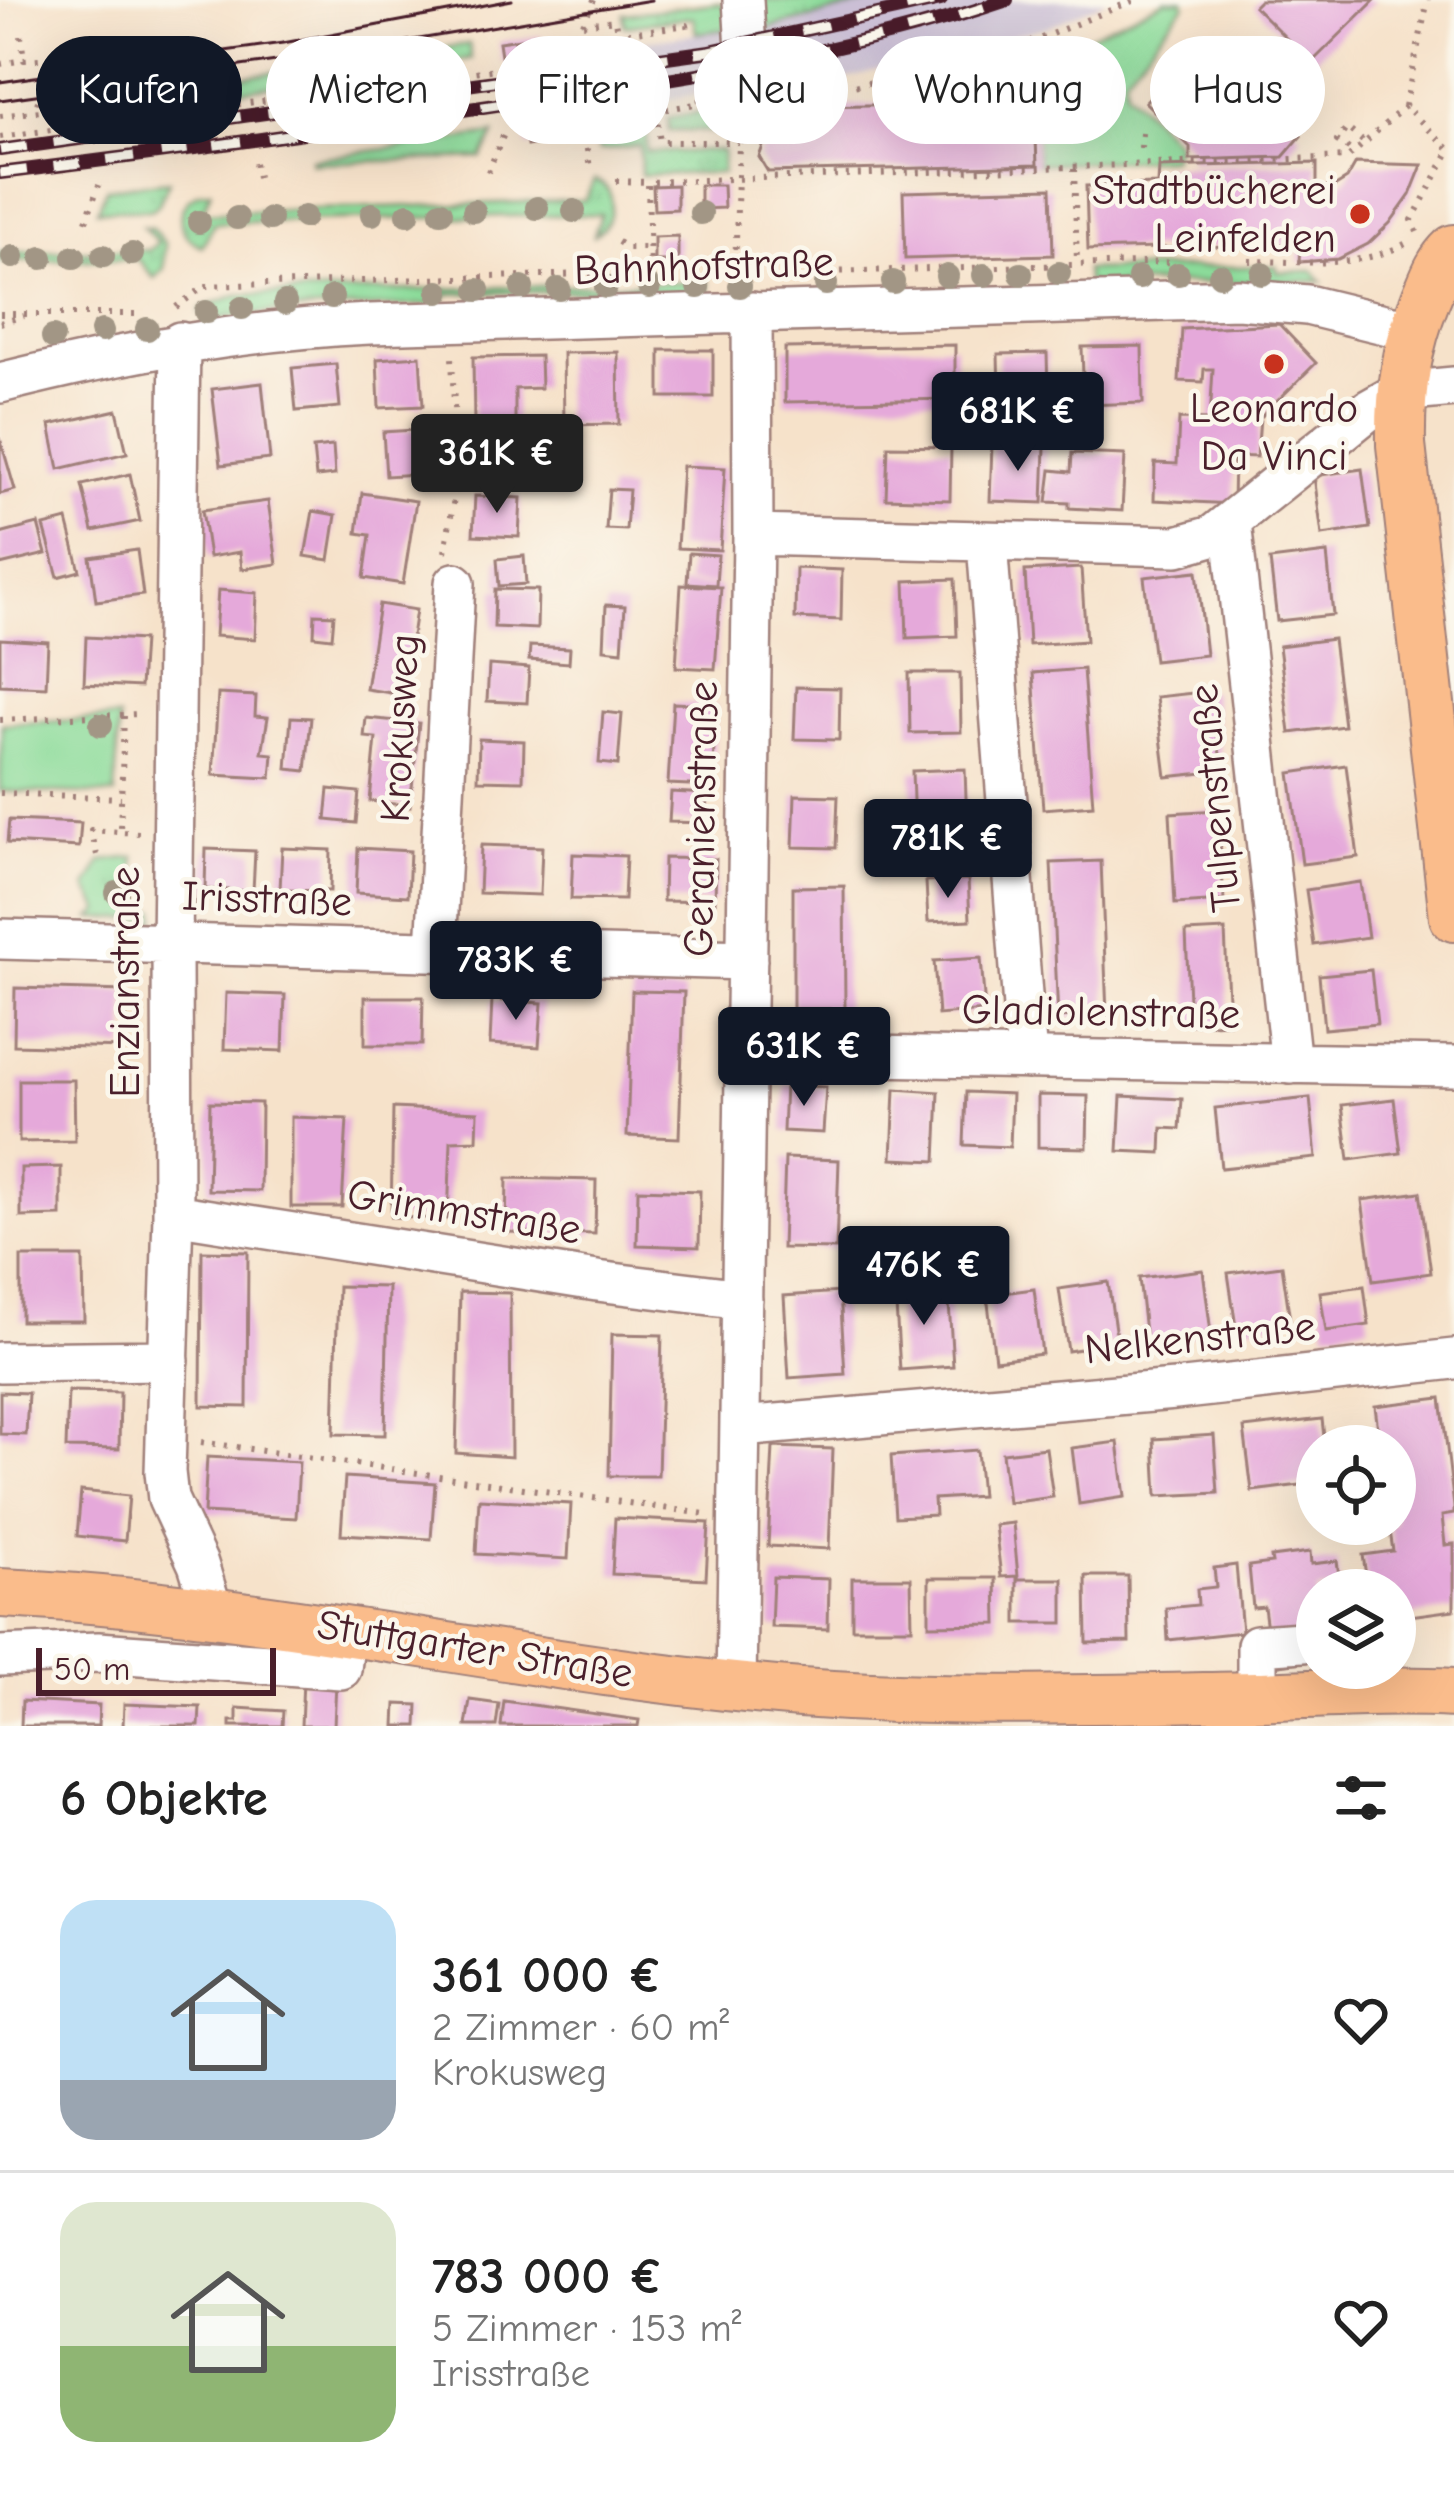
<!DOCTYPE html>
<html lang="de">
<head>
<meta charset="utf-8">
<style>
	:root { --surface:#fff; --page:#f6f6f6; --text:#222; --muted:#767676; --line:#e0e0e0; --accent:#111827 }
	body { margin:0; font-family:"Comic Neue",sans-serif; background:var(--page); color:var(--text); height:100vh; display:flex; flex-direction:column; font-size:45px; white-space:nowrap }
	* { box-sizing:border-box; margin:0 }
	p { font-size:39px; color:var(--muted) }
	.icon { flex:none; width:66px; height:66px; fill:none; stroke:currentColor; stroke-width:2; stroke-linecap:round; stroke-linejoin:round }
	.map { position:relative; height:1726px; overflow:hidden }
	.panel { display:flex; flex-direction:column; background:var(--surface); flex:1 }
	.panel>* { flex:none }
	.guide { position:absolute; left:36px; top:36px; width:1383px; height:108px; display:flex; gap:24px }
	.controls { position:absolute; left:1296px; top:1425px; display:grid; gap:24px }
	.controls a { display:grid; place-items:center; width:120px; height:120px; border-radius:50%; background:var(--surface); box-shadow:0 12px 48px #0002; font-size:60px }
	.scale { position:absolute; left:36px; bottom:30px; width:240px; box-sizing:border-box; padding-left:12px; border:6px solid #4a1f2b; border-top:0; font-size:33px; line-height:42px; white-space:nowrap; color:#4a1f2b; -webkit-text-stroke:9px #fbf7ec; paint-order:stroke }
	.price { position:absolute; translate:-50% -102px; padding:0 27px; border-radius:12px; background:var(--accent); color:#fff; font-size:39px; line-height:78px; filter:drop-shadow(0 3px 6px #0008) }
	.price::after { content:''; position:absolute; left:50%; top:72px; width:36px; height:27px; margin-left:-18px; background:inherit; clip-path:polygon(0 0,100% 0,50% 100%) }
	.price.current { background:#222; color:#fff }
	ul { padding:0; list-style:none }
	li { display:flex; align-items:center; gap:36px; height:300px; padding:0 60px }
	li+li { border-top:3px solid var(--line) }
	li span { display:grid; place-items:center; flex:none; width:336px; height:240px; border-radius:36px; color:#555 }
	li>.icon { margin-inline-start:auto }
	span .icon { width:144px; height:144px; fill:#fffc; stroke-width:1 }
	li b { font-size:51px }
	h2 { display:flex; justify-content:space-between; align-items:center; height:144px; padding:0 60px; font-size:51px }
	.pill { padding:0 42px; border-radius:54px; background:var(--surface); box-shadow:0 12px 48px #0002; font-size:42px; line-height:108px }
	.pill.current { background:var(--accent); color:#fff }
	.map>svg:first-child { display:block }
	.railway { fill:#cbbfd5 }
	.grass { fill:url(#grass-tufts); stroke:#6a7d62; stroke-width:3 }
	.park { fill:#8bdb9a; stroke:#6a7d62; stroke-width:3 }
	.building { fill:#e5a9da }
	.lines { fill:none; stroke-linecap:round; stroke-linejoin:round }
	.minor-casing { stroke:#a0807a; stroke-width:44 }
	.major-casing { stroke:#a0807a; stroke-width:52 }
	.path { stroke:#a0807a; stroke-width:6; stroke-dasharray:3 9; stroke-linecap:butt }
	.minor { stroke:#fff; stroke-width:39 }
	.major { stroke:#fabc8b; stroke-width:48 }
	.tram { stroke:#4a1f2b; stroke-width:3 }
	.rail-casing { stroke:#4a1f2b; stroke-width:14 }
	.rail { stroke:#fbf7ec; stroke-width:9; stroke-dasharray:27; stroke-linecap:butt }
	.tree { fill:#a29685 }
	.poi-dot { fill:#c8321e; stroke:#fbf7ec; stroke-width:4.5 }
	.labels { text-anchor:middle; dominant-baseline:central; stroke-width:9; stroke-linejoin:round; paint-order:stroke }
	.poi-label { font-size:42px; fill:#4a1f2b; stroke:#fbf7ec; text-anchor:end }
	.street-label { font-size:42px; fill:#4a1f2b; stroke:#fbf7ec }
</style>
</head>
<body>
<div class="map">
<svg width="1454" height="1726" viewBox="0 0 1454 1726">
	<defs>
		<pattern id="grass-tufts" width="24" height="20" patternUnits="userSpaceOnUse" patternTransform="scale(3)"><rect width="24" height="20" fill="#8bdb9a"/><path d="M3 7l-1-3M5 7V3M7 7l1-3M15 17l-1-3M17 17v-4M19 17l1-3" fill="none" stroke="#79bc85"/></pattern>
	</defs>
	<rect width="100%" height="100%" fill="#fbf7ec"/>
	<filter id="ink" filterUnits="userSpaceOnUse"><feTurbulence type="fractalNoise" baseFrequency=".00833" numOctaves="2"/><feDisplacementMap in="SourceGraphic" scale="24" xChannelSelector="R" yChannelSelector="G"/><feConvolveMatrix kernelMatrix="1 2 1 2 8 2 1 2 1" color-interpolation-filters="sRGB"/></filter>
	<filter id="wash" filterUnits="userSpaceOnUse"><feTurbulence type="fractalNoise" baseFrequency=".004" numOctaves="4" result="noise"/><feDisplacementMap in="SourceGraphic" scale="48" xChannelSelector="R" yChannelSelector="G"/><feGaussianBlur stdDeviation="2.7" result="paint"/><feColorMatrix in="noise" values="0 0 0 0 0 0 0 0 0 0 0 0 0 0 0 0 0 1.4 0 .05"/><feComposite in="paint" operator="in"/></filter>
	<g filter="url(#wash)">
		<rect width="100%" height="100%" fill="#f6e2ca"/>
		<path class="railway" d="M882,0H1107L1047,27L773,98L710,110L707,92L649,103L640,42L731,29H765Z"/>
		<path class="grass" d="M755,0H882L765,29H758Z
			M715,3L729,5L731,29L696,33L693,17L625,26L624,14Z
			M469,44L471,59L91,111L78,100Z
			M773,98L742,132L669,131L668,118Z
			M647,123V152L723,151L722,173L641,175L640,146L599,151L595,131Z
			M495,134L482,158L311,163V159Z
			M594,180C620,188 615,223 594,235L601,214L215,223L202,246C169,233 175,193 211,191L202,213L585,200Z
			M169,181L159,204L152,210H97L107,188Z
			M143,227L152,228L165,244L164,269L154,278L138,259L0,261V252L149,250L158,243Z
			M1276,266L1278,272L1313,271L1322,281L1092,285L1086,281L1085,270Z
			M708,281V297L644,298L642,290L447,294L442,304L283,311L210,320L200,313L201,308L237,295Z
			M135,857L133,907L156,910V920L92,918L100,911L87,887L102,861Z"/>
		<path class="park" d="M1166,0H1184L1185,5L1125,76L1126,90L1177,143L1171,158L1037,164L1033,56L1060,60V49Z
			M119,718L115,795L0,791L2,724Z"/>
		<g id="blocks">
			<path class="building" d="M1260,0H1375L1311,63L1254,6Z
				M541,36L544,56L502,62L499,42Z
				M1206,39L1301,136L1283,157L1190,160V147L1145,102Z
				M1033,56L1037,165L768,172L759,157L767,135L797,113L814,106L978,103L977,74Z
				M565,119L568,139L527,146L523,126Z
				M1317,163V187H1334L1347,179L1356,163L1422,165L1410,195L1390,223L1368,244L1338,259L1299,262L1300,244L1088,250L1086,186L1158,184L1159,167Z
				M677,185V209L654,210L653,186Z
				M700,185H723L724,208L700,209Z
				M1051,188L1053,255L905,259L903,192Z
				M678,236V261H654V237Z
				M1279,324L1316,363L1260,418L1257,457L1234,456L1233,504L1154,500L1155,463L1177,464L1179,419L1210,420L1213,369H1204L1203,382L1179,381L1182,329Z
				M955,345V399L785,402V348Z
				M1142,346L1143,403L1084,405L1082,347Z
				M660,350H713V397H660Z
				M618,352L619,424L564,425L563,353Z
				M1047,353L1048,393L999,395L998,354Z
				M420,356L423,406L379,408L377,359Z
				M540,356L541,388L515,389V423H474L473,357Z
				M336,364L340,407L296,411L292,368Z
				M262,383L270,459L221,465L212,389Z
				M117,410L127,453L59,469L50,425Z
				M430,429L432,473L386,476L383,432Z
				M549,429H563L562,466H547Z
				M509,432L510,462L485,463L484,433Z
				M0,438L15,490L0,494Z
				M992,445L1045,447L1043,503L990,501Z
				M333,446L335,475L316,477L313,448Z
				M888,446L951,447L950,500L886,498Z
				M1072,453L1125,455L1122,511L1069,508V503L1047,502L1051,470L1071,472Z
				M682,466L725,468L720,550L677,548Z
				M488,467H512V488H487Z
				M1362,469L1370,528L1322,535L1314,476Z
				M130,474L140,521L93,531L82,485Z
				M609,489L629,490L626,530L606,529Z
				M362,493L416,501L403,584L364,578L370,535L357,533Z
				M475,496L521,498L519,537L473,535Z
				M268,501L277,564L242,569L240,552L209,557L202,510Z
				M313,511L336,515L329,560L305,556Z
				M67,520L80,571L58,577L44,526Z
				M38,524L46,554L0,565V534Z
				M137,550L143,595L96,601L90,557Z
				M689,553L718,555L716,585L687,583Z
				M1327,553L1333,615L1277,621L1270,560Z
				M524,556L526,584L499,586L497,559Z
				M796,568L842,570L841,620L795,618Z
				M1081,568L1086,641L1029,645L1025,571Z
				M1197,571L1206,655L1154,661L1144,577Z
				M955,579L957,636L907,638L905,581Z
				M681,585L721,587L715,669L676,667Z
				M495,589L538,590L537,629L494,627Z
				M218,590L257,593L255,639L215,636Z
				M379,604L416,610L403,695L366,689Z
				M606,605L625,606L622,651L604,649Z
				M315,614L334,615L332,638L314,636Z
				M86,637L143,640L140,687L84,684Z
				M0,639L48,642L46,687L0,685Z
				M1333,639L1344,726L1290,733L1279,646Z
				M530,646L570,648L569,663L529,660Z
				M489,665L529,668L527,703L487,701Z
				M1083,669L1093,805L1043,809L1033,673Z
				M909,673H960L961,732L910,733Z
				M796,687L840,688L839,740L794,739Z
				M1212,691L1222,771L1166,777L1156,697Z
				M218,694L256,696L255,716L268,717L262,753L273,754L271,778L213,775Z
				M673,703L716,705L712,786L668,784Z
				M603,712L622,714L618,765L599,763Z
				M291,717L311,718L306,771L287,769Z
				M366,718L419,723L410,806L370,801L376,738L364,737Z
				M479,739L524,741L523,781L478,780Z
				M1346,765L1358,857L1302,864L1290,773Z
				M965,769L967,828L914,829L912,771Z
				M329,789L359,792L356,823L326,820Z
				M671,792L707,794L706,823L669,822Z
				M795,795L838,796L836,848L793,847Z
				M1218,810L1224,901L1175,904L1170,813Z
				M9,820L81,823L79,847L7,843Z
				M481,845L542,847L540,895L479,893Z
				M282,848L331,850L330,891L280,890Z
				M358,848L410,851L408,896L356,893Z
				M206,849L255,851L253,891L205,889Z
				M573,854L626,856L624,900L571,899Z
				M664,858L716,859L715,902L663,901Z
				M1101,861L1107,1015L1058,1018L1051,863Z
				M968,879L970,920L928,922L926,881Z
				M1360,882L1368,937L1314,945L1306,890Z
				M844,886L845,1009H793V887Z
				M1225,930L1229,1023L1190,1025L1186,932Z
				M981,958L985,1011L938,1015L934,961Z
				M1371,970L1377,1024L1324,1029L1319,975Z
				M15,988L126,991L125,1048L14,1045Z
				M632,991L684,992L679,1138L627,1136Z
				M226,993L285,995L283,1051L224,1049Z
				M365,997H423L422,1045H365Z
				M492,1000L542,1003L539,1047L490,1044Z
				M19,1080H74L75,1141L19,1142Z
				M785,1085L826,1087L823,1133L783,1131Z
				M895,1089L939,1092L936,1161L892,1159Z
				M966,1092L1012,1094L1010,1147L964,1145Z
				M1038,1095L1088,1096L1087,1148L1038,1147Z
				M1121,1096L1182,1099L1180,1129L1162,1128L1161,1153L1118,1151Z
				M1310,1098L1316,1158L1221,1168L1215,1108Z
				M1394,1099L1401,1153L1349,1160L1342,1105Z
				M210,1102L261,1103L260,1191L208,1190Z
				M393,1108L478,1112L477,1140L451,1141L448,1219L391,1217Z
				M291,1117L347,1119L342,1207H291Z
				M785,1158L839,1160L836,1249L782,1248Z
				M61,1167V1216L21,1217V1168Z
				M507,1178L596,1180L595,1234L506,1232Z
				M638,1189L700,1191L699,1247L637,1245Z
				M1420,1192L1431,1273L1373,1281L1362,1200Z
				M202,1251L248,1252L247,1407L201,1406Z
				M21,1257H83L84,1321H21Z
				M1282,1266L1290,1320L1236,1327L1228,1273Z
				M1203,1270L1211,1333L1146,1341L1139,1278Z
				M1108,1282L1117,1343L1068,1351L1059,1289Z
				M338,1286L388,1287L385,1435L334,1434Z
				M1364,1286L1369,1325L1326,1331L1320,1292Z
				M948,1287L953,1366L900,1370L895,1290Z
				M1034,1289L1042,1354L995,1360L987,1295Z
				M460,1292L510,1293L511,1457L456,1453Z
				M840,1292L845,1374L789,1378L784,1296Z
				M612,1334L662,1335L658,1476H609Z
				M68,1391L120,1392L119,1449L66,1448Z
				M0,1392L28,1393L26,1435L0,1434Z
				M1441,1398L1454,1507V1514L1442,1516L1445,1545L1454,1544V1610L1395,1618V1590H1368L1363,1555L1393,1551L1389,1524H1395V1446H1380L1375,1406Z
				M1322,1419L1325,1446H1317V1483L1252,1491L1244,1428Z
				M1214,1435L1218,1493L1157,1496L1154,1439Z
				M1118,1442L1125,1497L1079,1504L1072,1448Z
				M773,1447L833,1449L829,1549L768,1546Z
				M1046,1448L1053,1497L1008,1503L1002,1453Z
				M977,1450L981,1496L934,1499L935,1515L895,1517L891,1456Z
				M207,1457L299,1462L296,1518L204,1513Z
				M345,1477L435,1483L431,1539L341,1534Z
				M81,1491L129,1496L125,1541L77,1536Z
				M479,1499L571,1504L568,1559L476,1554Z
				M615,1518L709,1523L706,1579L612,1574Z
				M1013,1523L1018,1576L1001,1577L995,1525Z
				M1310,1552L1311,1564L1337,1561L1341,1590H1317V1606H1313L1317,1660L1272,1666L1264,1607L1253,1608L1249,1566L1272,1563L1271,1557Z
				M1236,1565L1242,1632L1168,1640L1166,1608L1198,1605L1197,1589L1216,1587L1214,1568Z
				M1086,1576H1128L1129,1642L1087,1643Z
				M773,1577L829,1579L828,1629L771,1627Z
				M852,1578H911L912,1628H852Z
				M929,1578H996L997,1624L929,1625Z
				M1017,1579H1063V1623H1017Z
				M303,1680L336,1682L334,1726H301Z
				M470,1700L499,1704L496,1726H466Z
				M22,1701L99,1705L98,1726H21Z
				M504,1701L639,1720L638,1726H501Z
				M124,1704L200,1707L199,1726H123Z
				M396,1704L418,1705L417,1726H395Z
				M237,1708L283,1711L282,1726H230V1721H237Z"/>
		</g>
	</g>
	<g filter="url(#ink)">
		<use href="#blocks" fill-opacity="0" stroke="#a0807a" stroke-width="3"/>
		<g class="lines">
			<g class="minor-casing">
				<path id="minor" d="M743,0L747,66
					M180,342L172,944L173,1214L165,1472L168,1499L198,1564L213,1612
					M0,383C123,352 243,330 370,324L1238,299L1307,305L1413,331
					M1231,522L1291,1064
					M753,535L1177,546L1212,536L1370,409L1400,392L1454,387
					M987,543L1027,1059
					M0,939L747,960
					M436,950L455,583
					M745,1054L1454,1066
					M173,1214L597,1281L742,1299
					M0,1362L169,1360
					M740,1427L1175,1390L1454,1359
					M0,1656L98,1652L341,1669L346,1629
					M736,1686L753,535L752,312
					M1257,1696V1645L1317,1641"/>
			</g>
			<g class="major-casing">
				<path id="major" d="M1454,249C1439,263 1434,279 1426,298C1406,348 1400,391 1401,445L1454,917
					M0,1593C270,1605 532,1672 801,1693C952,1704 1103,1699 1255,1696C1321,1694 1387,1689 1454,1693"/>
			</g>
			<path class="path" d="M583,24L615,20L617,34
				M583,24L594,0
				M21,36L24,60L51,58L35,111
				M582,63L579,40L687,25L689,35
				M0,64L24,60
				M575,103L583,125L700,103L699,94
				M1405,106L1428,0
				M656,111L660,142H739
				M0,116L73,107L79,113L82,132
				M583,125L590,168
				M0,137L569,59L567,49L579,48
				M1141,148L1142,133
				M1349,149L1337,141L1347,128L1365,143
				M255,163L258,177
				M1074,169L1077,262
				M488,172L506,129
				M616,181L648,182
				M86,221L99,185
				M618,242L628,248H648
				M1249,261C1304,261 1354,270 1405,244
				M650,272L648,182L1349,157L1405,106L1450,150L1412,220L1417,232
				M735,273L739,142L792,99L957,64L1039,39L1135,0
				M176,307L205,286L650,272L791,273L1175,262
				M0,314H140
				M0,323L24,316
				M445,552L457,480L452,356
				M124,716L120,832L140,833
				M0,720L140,714
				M0,793L121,798
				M97,855L91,830L120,832
				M201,1442L705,1514"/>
			<use href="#minor" class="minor"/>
			<use href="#major" class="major"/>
			<path class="tram" d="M143,62L283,43L512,0
				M0,82L83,70
				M0,100L354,50L651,0"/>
			<g class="rail-casing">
				<path id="rail" d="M0,150L710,51L941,0
					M0,173C172,152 344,128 516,102C681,78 848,54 1007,0"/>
			</g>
			<use href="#rail" class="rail"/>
		</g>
		<g class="tree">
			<circle cx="537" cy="208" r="12"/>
			<circle cx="474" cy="211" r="12"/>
			<circle cx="574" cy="211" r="12"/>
			<circle cx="441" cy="212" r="12"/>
			<circle cx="701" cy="213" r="12"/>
			<circle cx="372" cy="214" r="12"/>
			<circle cx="408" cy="214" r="12"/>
			<circle cx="304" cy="217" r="12"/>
			<circle cx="237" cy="218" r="12"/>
			<circle cx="270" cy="219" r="12"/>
			<circle cx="199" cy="222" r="12"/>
			<circle cx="132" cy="254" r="12"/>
			<circle cx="103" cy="256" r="12"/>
			<circle cx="13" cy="257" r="12"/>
			<circle cx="74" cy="257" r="12"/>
			<circle cx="42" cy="258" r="12"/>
			<circle cx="1059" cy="273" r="12"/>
			<circle cx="1021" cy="274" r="12"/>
			<circle cx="1178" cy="274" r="12"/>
			<circle cx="1262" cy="274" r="12"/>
			<circle cx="984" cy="275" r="12"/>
			<circle cx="1220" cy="275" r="12"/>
			<circle cx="947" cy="276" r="12"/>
			<circle cx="1139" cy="278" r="12"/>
			<circle cx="893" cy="282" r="12"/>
			<circle cx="826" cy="284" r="12"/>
			<circle cx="740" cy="286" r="12"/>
			<circle cx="606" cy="287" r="12"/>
			<circle cx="649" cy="287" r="12"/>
			<circle cx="698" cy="287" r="12"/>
			<circle cx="522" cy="288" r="12"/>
			<circle cx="559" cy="289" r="12"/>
			<circle cx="478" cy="290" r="12"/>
			<circle cx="439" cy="292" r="12"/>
			<circle cx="332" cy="297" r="12"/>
			<circle cx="285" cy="303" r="12"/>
			<circle cx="242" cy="308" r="12"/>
			<circle cx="206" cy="312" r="12"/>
			<circle cx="147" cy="329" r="12"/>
			<circle cx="102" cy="331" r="12"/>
			<circle cx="53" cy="337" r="12"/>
			<circle cx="101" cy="725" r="12"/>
			<circle cx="117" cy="893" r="12"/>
		</g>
	</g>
	<g class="poi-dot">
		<circle cx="1360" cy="214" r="12"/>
		<circle cx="1274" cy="364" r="12"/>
	</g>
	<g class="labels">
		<g class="poi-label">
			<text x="1336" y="190">Stadtbücherei<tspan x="1336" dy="48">Leinfelden</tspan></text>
			<text x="1274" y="408" text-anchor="middle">Leonardo<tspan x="1274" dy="48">Da Vinci</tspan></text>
		</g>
		<g class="street-label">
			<text transform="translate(704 266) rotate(-2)">Bahnhofstraße</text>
			<text transform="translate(400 728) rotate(-87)">Krokusweg</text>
			<text transform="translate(1215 798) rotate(-96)">Tulpenstraße</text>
			<text transform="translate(701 819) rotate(-89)">Geranienstraße</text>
			<text transform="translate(267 899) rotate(2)">Irisstraße</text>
			<text transform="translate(125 982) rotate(-90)">Enzianstraße</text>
			<text transform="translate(1101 1012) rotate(1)">Gladiolenstraße</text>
			<text transform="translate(464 1212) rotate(9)">Grimmstraße</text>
			<text transform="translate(1200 1338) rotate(-6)">Nelkenstraße</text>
			<text transform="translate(475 1649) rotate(9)">Stuttgarter Straße</text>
		</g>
	</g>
</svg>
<div class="controls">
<a><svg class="icon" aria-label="locate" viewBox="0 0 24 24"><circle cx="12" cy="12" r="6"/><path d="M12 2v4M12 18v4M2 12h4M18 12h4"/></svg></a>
<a><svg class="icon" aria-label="layers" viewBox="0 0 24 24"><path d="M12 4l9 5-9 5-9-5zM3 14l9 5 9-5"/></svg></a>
</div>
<div class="scale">50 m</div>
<b class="price" style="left:1018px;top:474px">681K €</b>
<b class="price current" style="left:497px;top:516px">361K €</b>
<b class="price" style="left:948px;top:901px">781K €</b>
<b class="price" style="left:516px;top:1023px">783K €</b>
<b class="price" style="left:804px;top:1109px">631K €</b>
<b class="price" style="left:924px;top:1328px">476K €</b>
<div class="guide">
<a class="pill current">Kaufen</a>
<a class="pill">Mieten</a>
<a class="pill">Filter</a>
<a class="pill">Neu</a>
<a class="pill">Wohnung</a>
<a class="pill">Haus</a>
</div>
</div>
<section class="panel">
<h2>6 Objekte<svg class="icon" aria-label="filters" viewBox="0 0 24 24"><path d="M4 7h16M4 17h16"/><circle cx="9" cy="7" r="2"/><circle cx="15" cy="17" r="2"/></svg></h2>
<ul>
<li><span style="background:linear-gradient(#bfe0f5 75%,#9aa5b1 0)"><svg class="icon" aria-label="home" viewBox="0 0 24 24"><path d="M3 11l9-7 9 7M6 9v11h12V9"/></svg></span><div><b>361 000 €</b><p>2 Zimmer · 60 m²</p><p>Krokusweg</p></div><svg class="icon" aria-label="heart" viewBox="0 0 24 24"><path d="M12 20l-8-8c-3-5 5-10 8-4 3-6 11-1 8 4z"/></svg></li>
<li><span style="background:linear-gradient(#dfe7d0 60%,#8fb573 0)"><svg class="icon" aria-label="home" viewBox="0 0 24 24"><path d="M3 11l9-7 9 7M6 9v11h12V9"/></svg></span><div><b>783 000 €</b><p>5 Zimmer · 153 m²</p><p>Irisstraße</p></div><svg class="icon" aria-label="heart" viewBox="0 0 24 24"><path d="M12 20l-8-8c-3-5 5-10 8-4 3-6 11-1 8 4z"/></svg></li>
</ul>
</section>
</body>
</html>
